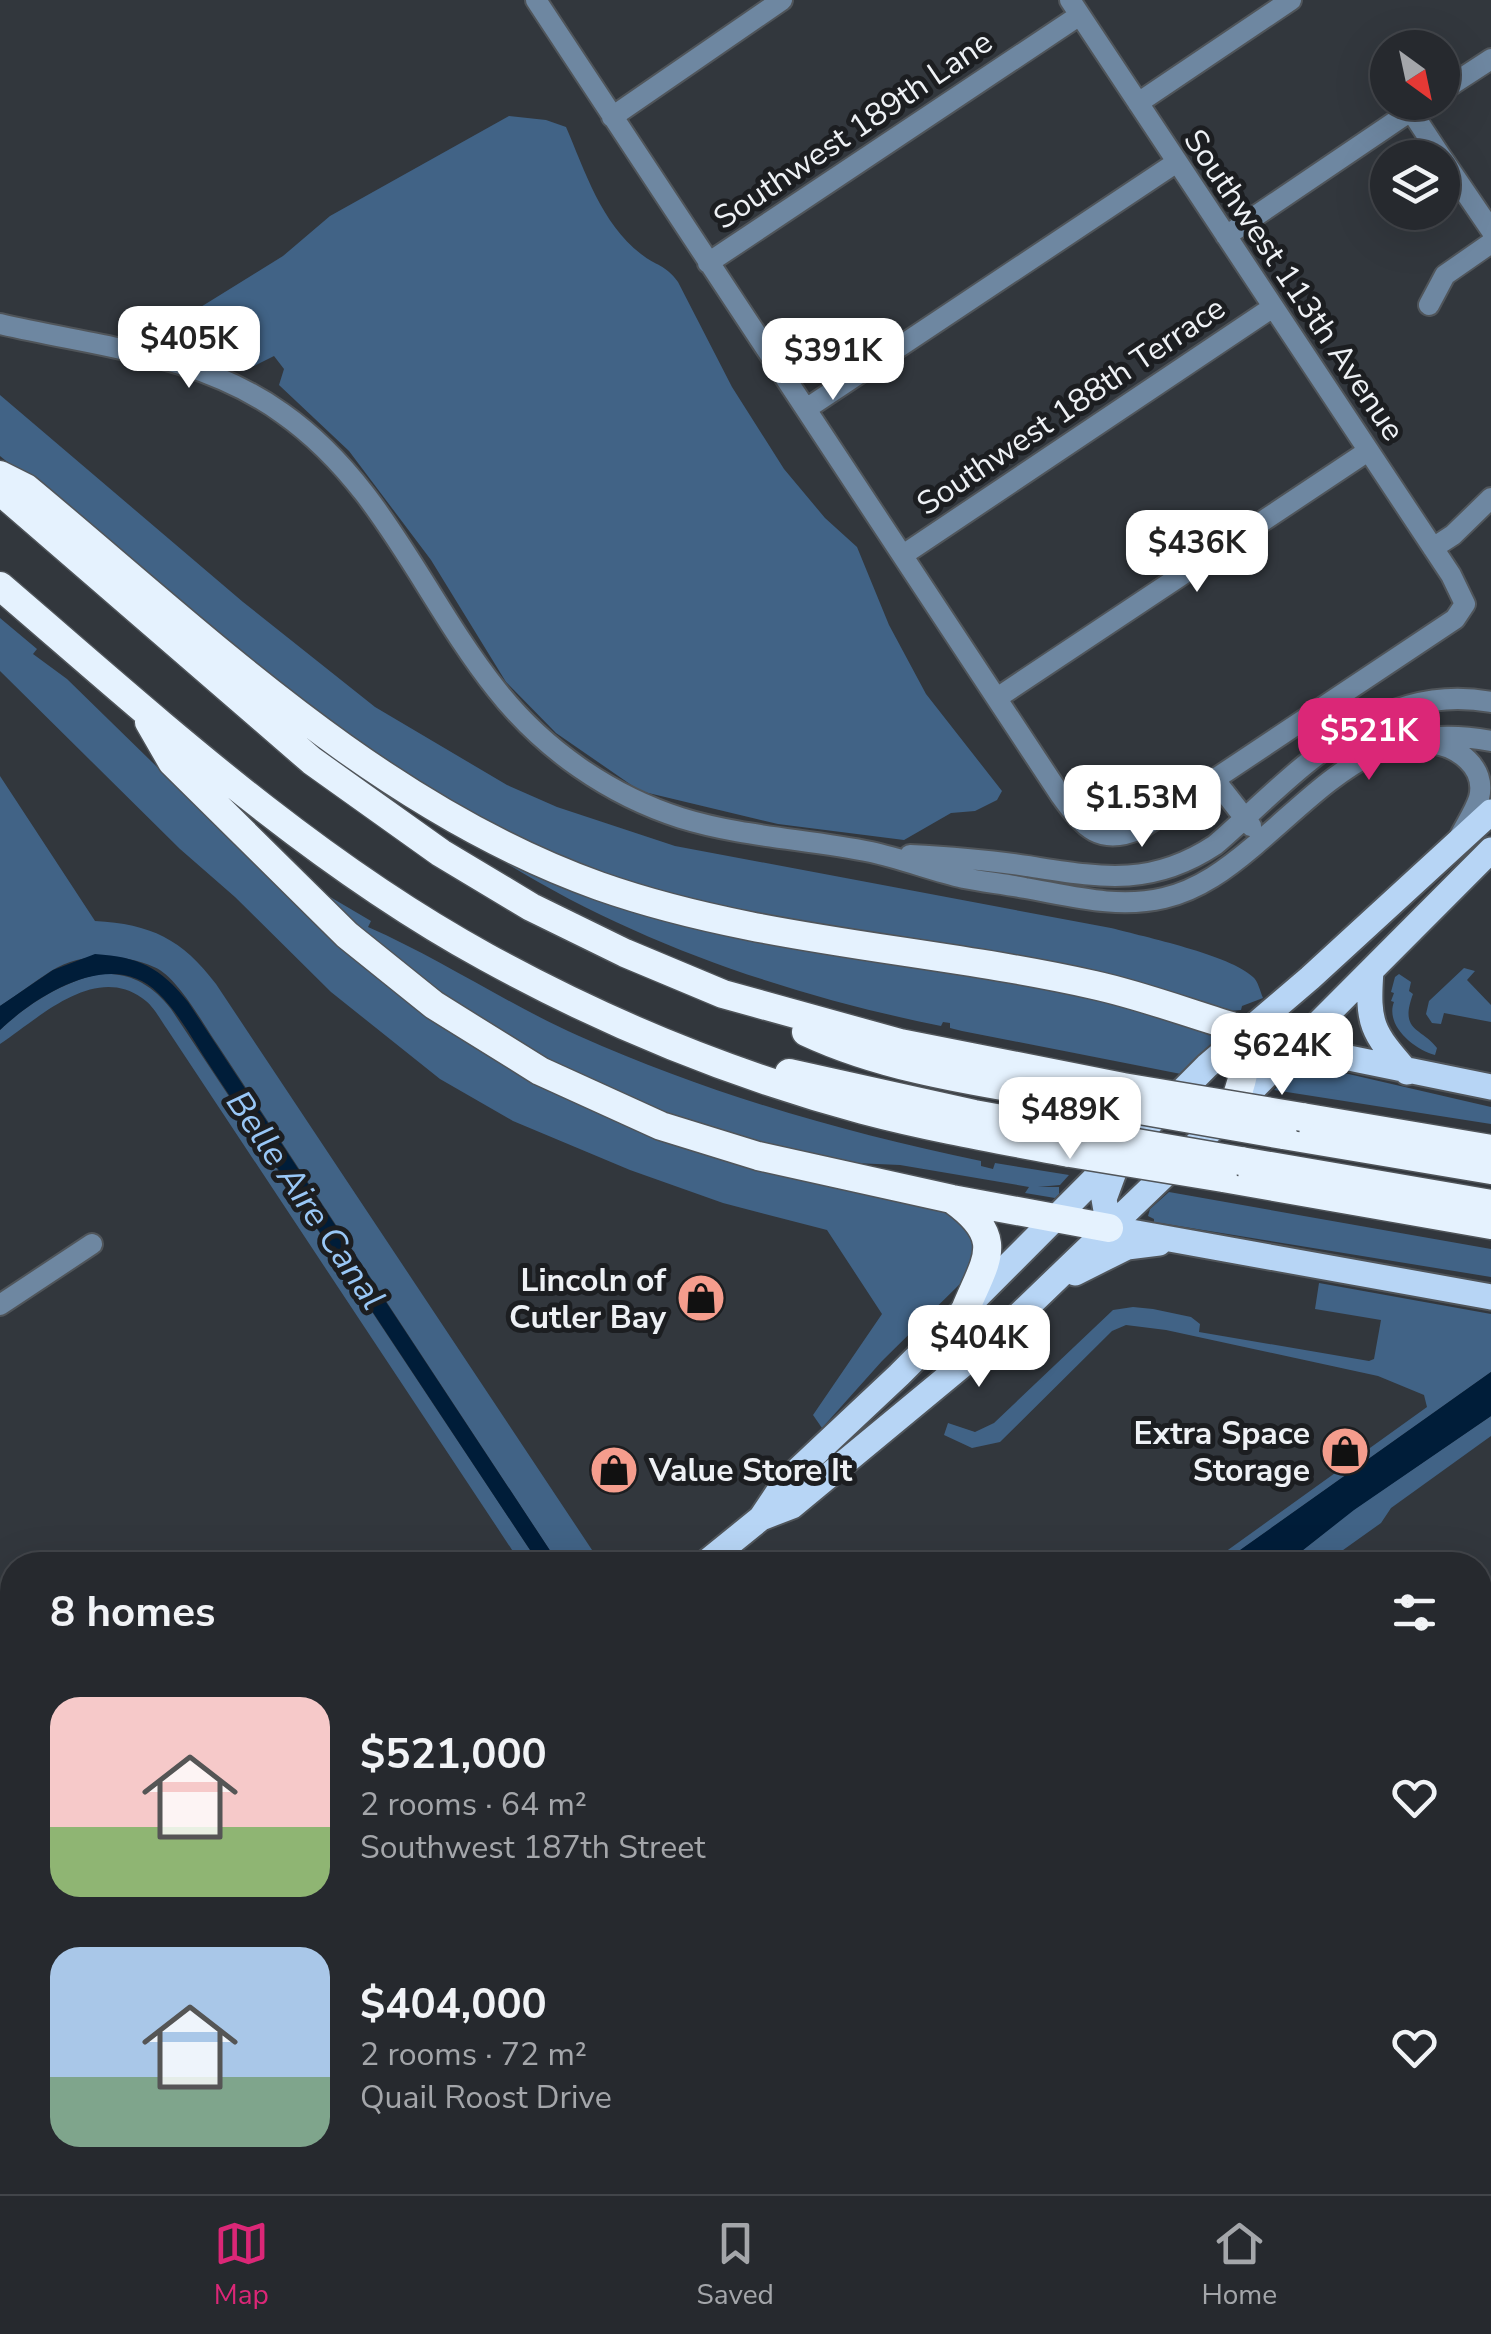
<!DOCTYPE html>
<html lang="en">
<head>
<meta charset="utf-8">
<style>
	:root { --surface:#26292e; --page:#32353a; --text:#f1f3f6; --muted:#a4a6aa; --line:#42454a; --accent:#db2777 }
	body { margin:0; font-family:"Nunito Sans",sans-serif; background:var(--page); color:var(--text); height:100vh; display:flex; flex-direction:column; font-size:38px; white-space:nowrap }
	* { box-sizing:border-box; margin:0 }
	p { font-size:32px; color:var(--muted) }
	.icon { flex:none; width:55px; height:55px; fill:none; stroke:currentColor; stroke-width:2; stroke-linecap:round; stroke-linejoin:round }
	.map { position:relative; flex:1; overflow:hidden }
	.side { position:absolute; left:0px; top:1552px; width:1492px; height:642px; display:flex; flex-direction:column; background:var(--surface); border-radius:40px 40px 0 0; box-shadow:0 10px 40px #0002,0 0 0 2px var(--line) }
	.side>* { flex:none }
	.needle { width:65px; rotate:147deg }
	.fabs { position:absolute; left:1370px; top:30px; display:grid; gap:20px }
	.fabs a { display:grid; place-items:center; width:90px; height:90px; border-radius:50%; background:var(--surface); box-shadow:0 10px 40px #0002,0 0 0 2px var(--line); font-size:50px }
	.price { position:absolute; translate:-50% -85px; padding:0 22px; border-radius:20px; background:#fff; color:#222; font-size:32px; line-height:65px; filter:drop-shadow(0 2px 5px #0008) }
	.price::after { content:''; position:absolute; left:50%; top:60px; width:30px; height:22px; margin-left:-15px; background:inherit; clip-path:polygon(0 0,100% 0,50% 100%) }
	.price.on { background:var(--accent); color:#fff }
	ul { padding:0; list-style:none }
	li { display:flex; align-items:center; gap:30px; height:250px; padding:0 50px }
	li span { display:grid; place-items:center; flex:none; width:280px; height:200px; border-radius:30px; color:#555 }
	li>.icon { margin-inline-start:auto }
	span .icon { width:120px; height:120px; fill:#fffc; stroke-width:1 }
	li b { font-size:42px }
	h2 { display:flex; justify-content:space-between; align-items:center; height:120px; padding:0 50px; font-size:42px }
	.menu { display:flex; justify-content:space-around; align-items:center; height:140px; border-top:2px solid var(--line); background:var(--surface); font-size:28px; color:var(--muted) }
	.menu a { display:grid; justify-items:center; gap:5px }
	.menu .on { color:var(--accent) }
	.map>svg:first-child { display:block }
	.green { fill:#416386 }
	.water { fill:#001d39 }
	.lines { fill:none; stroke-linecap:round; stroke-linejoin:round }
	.minor-casing { stroke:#50555a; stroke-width:24 }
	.major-casing { stroke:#50555a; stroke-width:29 }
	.highway-casing { stroke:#50555a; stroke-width:31 }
	.minor { stroke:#6e87a1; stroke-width:20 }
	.major { stroke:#b7d5f5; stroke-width:25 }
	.highway { stroke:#e5f2fe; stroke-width:28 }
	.highway-bridge-casing { stroke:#50555a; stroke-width:31; stroke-linecap:butt }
	.highway-bridge { stroke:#e5f2fe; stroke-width:28 }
	.labels { text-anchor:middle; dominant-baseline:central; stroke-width:10; stroke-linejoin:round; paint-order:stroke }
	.street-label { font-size:32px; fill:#eef1f5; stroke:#1c1e21 }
	.poi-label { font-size:32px; font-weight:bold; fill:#eef1f5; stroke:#1c1e21; text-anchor:end }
	.water-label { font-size:35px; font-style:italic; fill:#99c7f6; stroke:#1c1e21 }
</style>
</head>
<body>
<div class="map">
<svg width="1491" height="2194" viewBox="0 0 1491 2194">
	<rect width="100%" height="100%" fill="#32373d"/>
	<path class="green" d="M509,116L546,120L566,127C585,171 601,223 641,254C656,266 665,264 678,282L732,387L784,469L825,518L857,547L889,625L926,694L1002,791L997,800L975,811L951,813L904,840L778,824L640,791L556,733L506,682L431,560L349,451L279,385L284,369L274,356L248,369L162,331L283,256L330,216Z
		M0,395L243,602L375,707L507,785L557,807L675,846L1111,928C1145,937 1230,955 1253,977C1258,981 1260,991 1263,998L1242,1006L1241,1010L1230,1011L670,900L529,848L356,745L0,456Z
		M0,618L37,649L33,654L67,679L237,845L497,1056L959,1217L981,1243L968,1276L882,1361L822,1428L813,1415L882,1314L827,1230L723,1203L630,1170L513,1121L440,1079L331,992L235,897L180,849L0,671Z
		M0,776L95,921C151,924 182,939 216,984L602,1565H571L551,1552L217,1044C203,1024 177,976 154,967C122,953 82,952 51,971C34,982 17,995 0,1006Z
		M469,839L535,867L1051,985L1218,1034L1220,1038L1181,1074L962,1031L950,1028V1023L943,1022L941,1026C778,993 610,935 469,839Z
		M320,891L371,921L368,927C441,959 507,1004 579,1036C709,1094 842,1132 981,1161V1166L993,1169L995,1163L1069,1175L1060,1185L1038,1187H1059V1194L1055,1198L1025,1193L1029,1187L900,1165L808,1161L594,1090L416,984Z
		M1464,968L1475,971L1467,980L1491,1005V1022L1444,1013L1441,1024L1432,1023L1426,1014L1429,1001Z
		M100,974C131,972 153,986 171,1009L540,1565H522L167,1029C160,1019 153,1005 142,998C94,964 39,1018 0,1044V1030C26,1005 64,981 100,974Z
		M1399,974L1411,982L1409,991L1413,994C1399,1032 1421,1027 1437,1048L1435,1055C1413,1049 1385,1025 1394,1002L1391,1001L1394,993L1391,992L1395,977Z
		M1301,1063L1491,1107V1124L1274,1090Z
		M1169,1192L1491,1249V1277L1154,1222V1219L1148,1216L1150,1209Z
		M1319,1283L1491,1314V1372L1219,1565H1207L1427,1407L1424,1395L1378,1376L1166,1330L1126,1325L1112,1331L1000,1442L972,1448L944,1435L948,1423L975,1432L994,1423L1113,1310L1133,1307L1153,1309L1191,1317L1200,1324L1199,1332L1369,1361L1374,1359L1381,1320L1315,1309Z
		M1491,1416V1436L1391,1508L1381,1523L1322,1565H1284L1353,1510Z"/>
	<path class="water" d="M95,954C139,957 160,967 188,1002L551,1552L571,1565H540L212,1069C195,1044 180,1014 158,993C112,947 37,995 0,1030V1006L53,970Z
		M1491,1372V1416L1354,1510L1284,1565H1219Z"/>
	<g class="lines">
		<g class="minor-casing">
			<path id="minor" d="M536,0L1061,796C1084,828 1100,846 1140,829L1455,619L1465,604L1451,575L1070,0
				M1442,91L1491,59
				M1138,103L1291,0
				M1411,111L1442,158
				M612,117L782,0
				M1442,158L1491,230
				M1226,236L1424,102
				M708,263L1080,15
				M1429,305L1445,275L1491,243
				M0,324C98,347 198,353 282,413C382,483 423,597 496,689C543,749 609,795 681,818C742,837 808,839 871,852C903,859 933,871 964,878C984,882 1005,884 1025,888C1071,896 1117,909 1164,898C1199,890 1228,868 1254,846C1331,781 1379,719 1491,741
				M806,409L1177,162
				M1433,548L1453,535L1491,498
				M903,555L1273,307
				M997,698L1368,451
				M1430,743C1457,746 1487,767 1479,798C1475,811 1466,824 1460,836
				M1214,779L1251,826
				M910,855C950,857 988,860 1027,866C1099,877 1150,888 1215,845C1295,776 1373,680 1491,702
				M0,1305L92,1244
				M938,2182L946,2194
				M1413,2182L1421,2194
				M1480,2182L1488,2194
				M1267,2194L1283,2182"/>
		</g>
		<g class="major-casing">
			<path id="major" d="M1371,971C1367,1024 1372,1032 1407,1072
				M1295,1047L1491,1087
				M1109,1228L1491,1297
				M1109,1228L1104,1199L1118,1161
				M1075,1273L1127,1247L1159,1243
				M761,1518L792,1506L995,1338L1231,1111L1491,850
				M703,1565L761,1518L785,1482L899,1375L1207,1066L1310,978L1491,812
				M1480,1684L1491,1676
				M0,2066L12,2056
				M752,2194L768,2182
				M788,2194L804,2182"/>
		</g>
		<g class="highway-casing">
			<path id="highway" d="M0,475L26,488C203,635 378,807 599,886C758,942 930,948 1094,985C1140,995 1185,1012 1231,1026L1243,1036L1295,1047
				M0,491L312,761L441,853L531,907L625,953L723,994L900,1043L1123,1087
				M0,586C154,718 307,859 486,957C604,1022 733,1075 863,1110C931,1128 1001,1140 1070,1153
				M149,722L172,762L347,935L434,1005L540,1071L661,1126L758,1156L952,1199L1109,1228
				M806,1032C898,1075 1006,1085 1105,1104
				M789,1073L974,1114L1090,1135
				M1231,1111C1242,1084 1248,1065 1243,1036
				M1302,1117L1491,1149
				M1283,1135L1491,1170
				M1241,1161L1491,1204
				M1223,1178L1491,1225
				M953,1200C1007,1239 986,1259 965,1310"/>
		</g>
		<use href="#minor" class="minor"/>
		<use href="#major" class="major"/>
		<use href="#highway" class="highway"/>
		<g class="highway-bridge-casing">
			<path id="highway-bridge" d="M1123,1087L1302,1117
				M1105,1104L1283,1135
				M1090,1135L1241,1161
				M1070,1153L1223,1178"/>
		</g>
		<use href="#highway-bridge" class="highway-bridge"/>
	</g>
	<defs>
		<g id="shop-disc" transform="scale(2.5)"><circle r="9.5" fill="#f59d8d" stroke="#1c1e21"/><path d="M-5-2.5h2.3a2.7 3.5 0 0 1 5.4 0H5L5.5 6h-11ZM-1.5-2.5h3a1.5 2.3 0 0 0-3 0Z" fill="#111"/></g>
	</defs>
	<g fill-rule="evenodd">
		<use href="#shop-disc" x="701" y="1298"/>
		<use href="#shop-disc" x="1345" y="1451"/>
		<use href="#shop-disc" x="614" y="1470"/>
	</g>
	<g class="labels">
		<g class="street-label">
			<text transform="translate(853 130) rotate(-34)">Southwest 189th Lane</text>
			<text transform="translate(1294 285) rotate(56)">Southwest 113th Avenue</text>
			<text transform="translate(1071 406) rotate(-34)">Southwest 188th Terrace</text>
		</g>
		<g class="poi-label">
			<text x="666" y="1280">Lincoln of<tspan x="666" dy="37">Cutler Bay</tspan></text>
			<text x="1310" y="1433">Extra Space<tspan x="1310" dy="37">Storage</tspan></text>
			<text x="649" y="1470" text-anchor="start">Value Store It</text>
		</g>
		<g class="water-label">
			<text transform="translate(306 1200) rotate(56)">Belle Aire Canal</text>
		</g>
	</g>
</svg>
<div class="fabs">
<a><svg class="needle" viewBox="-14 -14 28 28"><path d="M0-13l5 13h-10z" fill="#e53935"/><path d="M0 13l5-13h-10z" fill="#a4a6aa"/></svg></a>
<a><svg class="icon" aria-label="layers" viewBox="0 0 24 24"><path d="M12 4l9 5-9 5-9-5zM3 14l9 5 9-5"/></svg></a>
</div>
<b class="price" style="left:189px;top:391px">$405K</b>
<b class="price" style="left:833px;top:403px">$391K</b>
<b class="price" style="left:1197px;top:595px">$436K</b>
<b class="price on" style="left:1369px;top:783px">$521K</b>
<b class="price" style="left:1142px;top:850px">$1.53M</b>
<b class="price" style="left:1282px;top:1098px">$624K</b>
<b class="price" style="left:1070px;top:1162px">$489K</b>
<b class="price" style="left:979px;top:1390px">$404K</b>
<section class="side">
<h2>8 homes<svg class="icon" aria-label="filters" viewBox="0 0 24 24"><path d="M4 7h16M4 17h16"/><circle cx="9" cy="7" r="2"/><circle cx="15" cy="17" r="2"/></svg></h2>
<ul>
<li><span style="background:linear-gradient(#f6c9c9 65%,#8fb573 0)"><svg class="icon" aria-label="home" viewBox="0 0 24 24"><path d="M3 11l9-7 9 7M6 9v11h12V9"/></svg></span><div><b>$521,000</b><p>2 rooms · 64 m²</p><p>Southwest 187th Street</p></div><svg class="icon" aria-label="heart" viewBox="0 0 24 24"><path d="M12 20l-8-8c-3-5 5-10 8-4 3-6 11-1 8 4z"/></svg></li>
<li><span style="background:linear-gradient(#a9c7e8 65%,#7fa58c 0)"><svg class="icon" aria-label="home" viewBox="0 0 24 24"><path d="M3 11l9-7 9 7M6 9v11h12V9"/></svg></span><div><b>$404,000</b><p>2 rooms · 72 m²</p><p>Quail Roost Drive</p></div><svg class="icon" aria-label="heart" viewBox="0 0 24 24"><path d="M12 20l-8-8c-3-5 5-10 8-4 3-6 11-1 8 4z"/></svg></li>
</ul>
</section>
</div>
<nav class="menu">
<a class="on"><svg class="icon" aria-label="map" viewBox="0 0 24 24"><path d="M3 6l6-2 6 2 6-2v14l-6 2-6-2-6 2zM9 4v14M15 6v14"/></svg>Map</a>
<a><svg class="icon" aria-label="saved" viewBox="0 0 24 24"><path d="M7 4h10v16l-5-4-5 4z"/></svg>Saved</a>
<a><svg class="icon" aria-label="home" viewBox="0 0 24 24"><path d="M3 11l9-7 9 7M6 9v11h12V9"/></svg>Home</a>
</nav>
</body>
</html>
